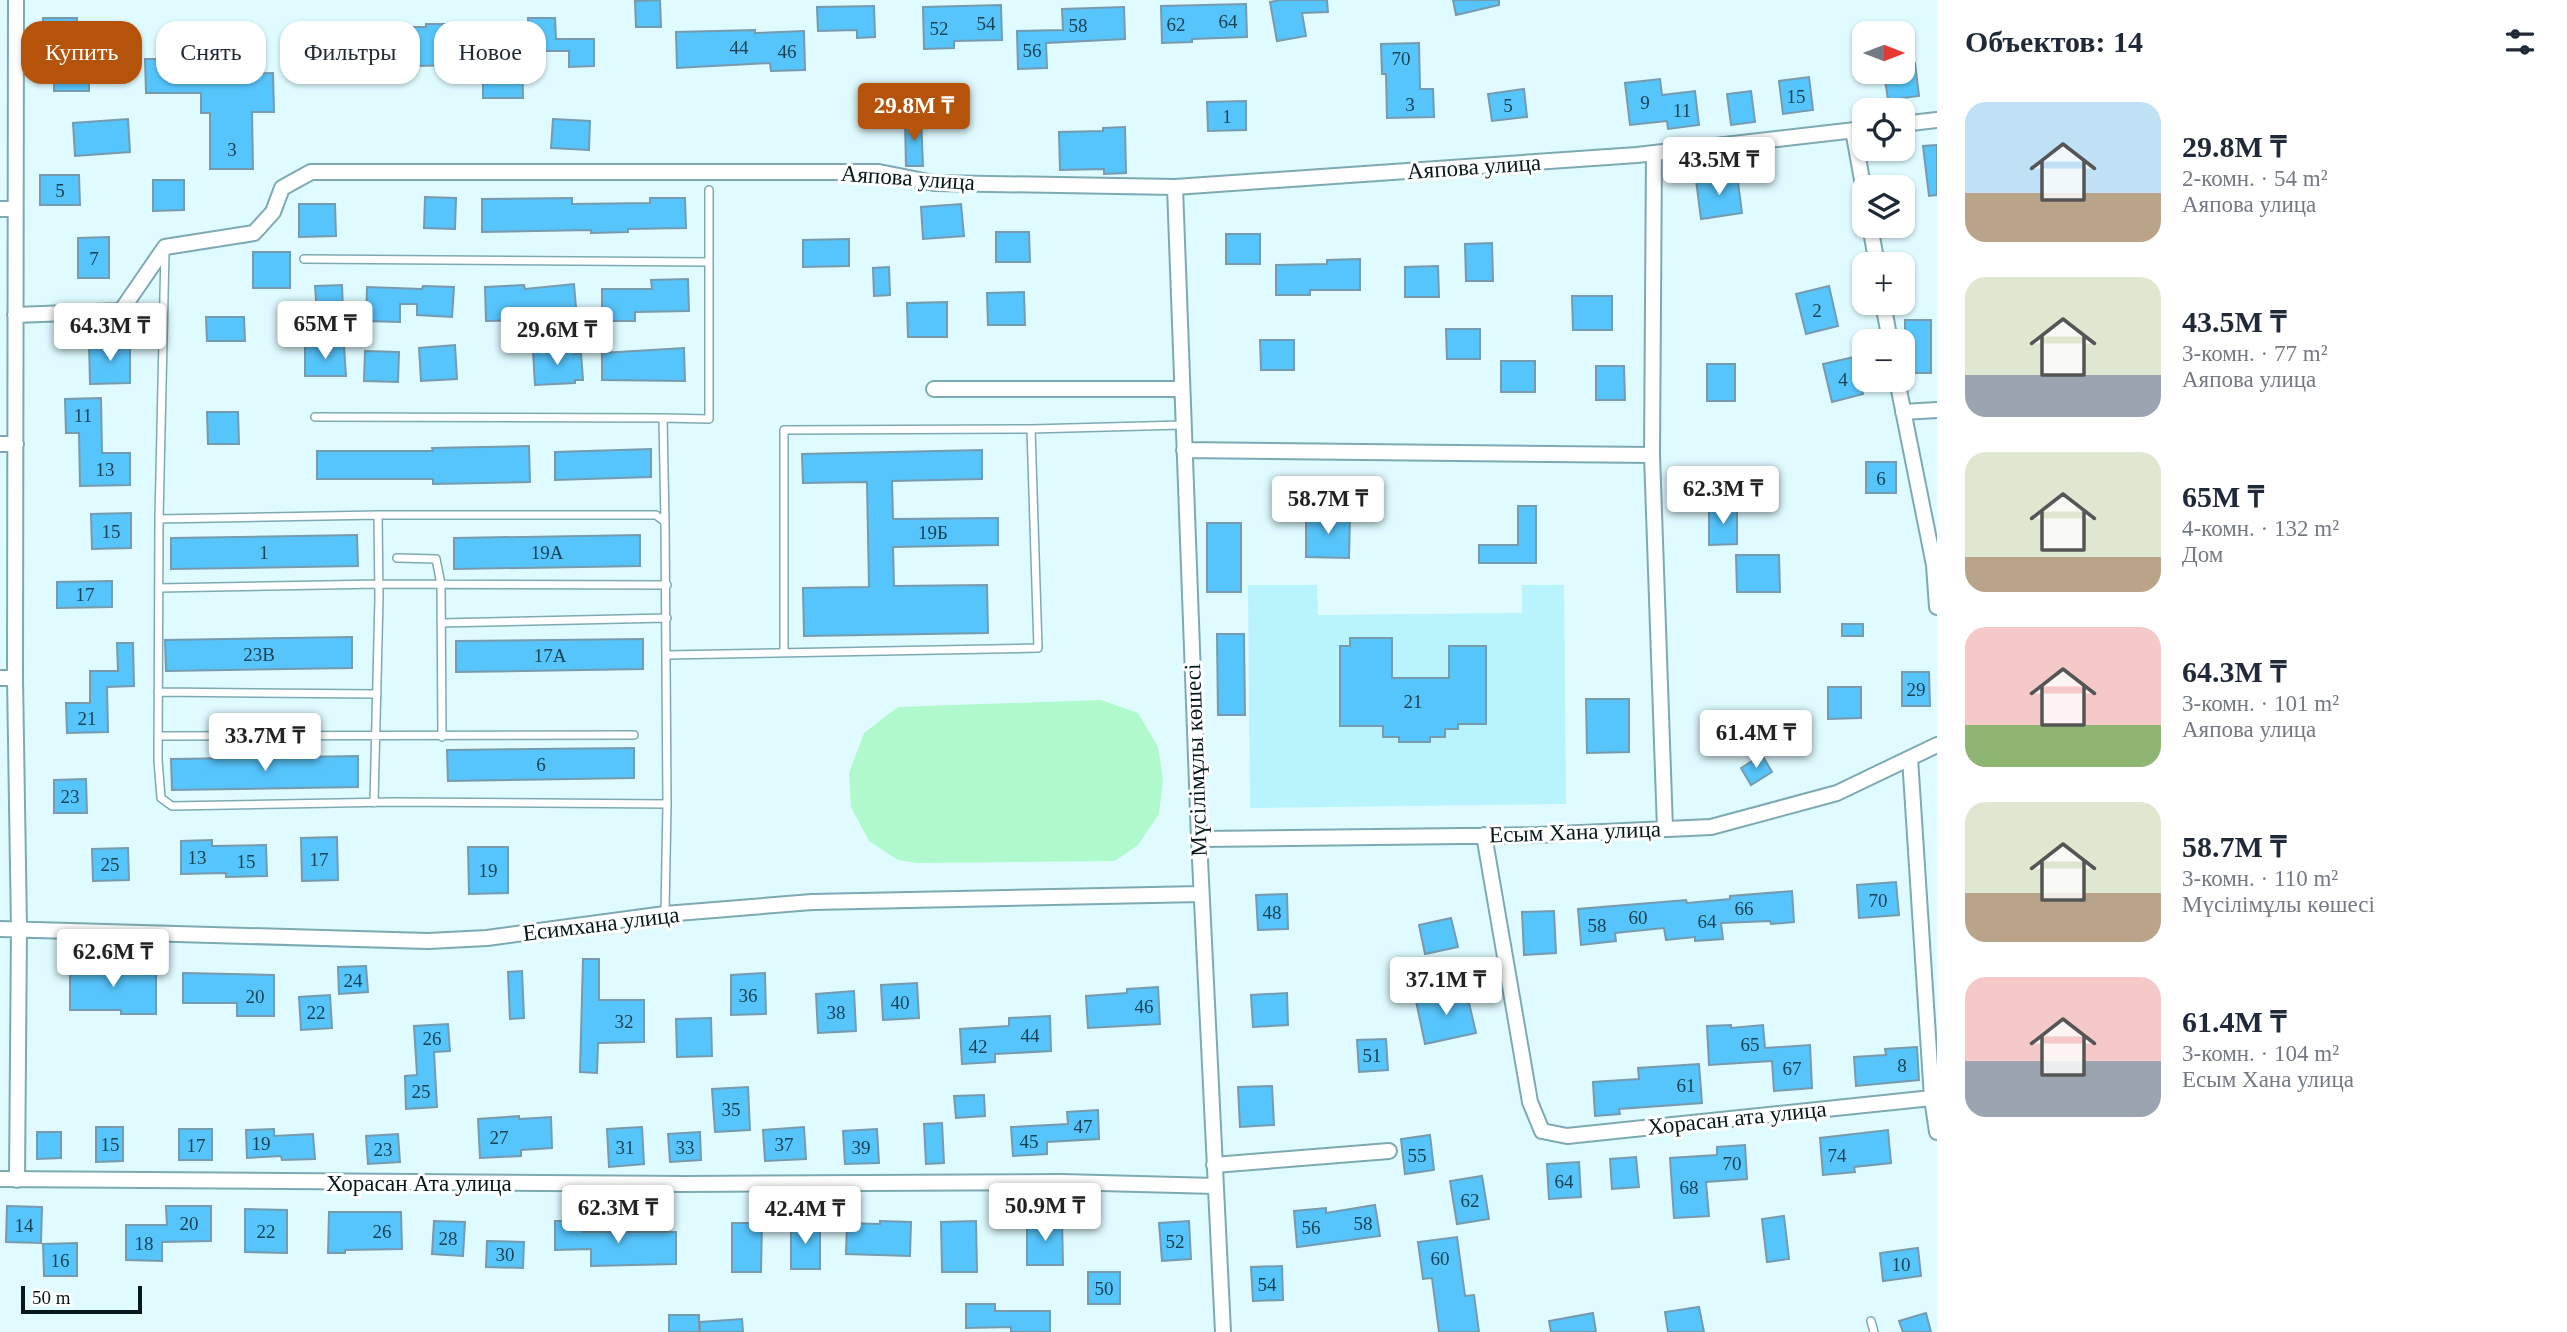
<!DOCTYPE html>
<html lang="ru">
<head>
<meta charset="utf-8">
<style>
	:root { --surface:#fff; --page:#f6f6f7; --text:#1f2937; --muted:#747a83; --accent:#b45309 }
	body { margin:0; font-family:Georgia,serif; background:var(--page); color:var(--text); height:100vh; display:flex; flex-direction:column; font-size:26px; white-space:nowrap }
	* { box-sizing:border-box; margin:0 }
	p { font-size:23px; color:var(--muted) }
	.icon { flex:none; width:38px; height:38px; fill:none; stroke:currentColor; stroke-width:2; stroke-linecap:round; stroke-linejoin:round }
	.map { position:relative; flex:1; overflow:hidden }
	.sheet { display:flex; flex-direction:column; background:var(--surface); width:630px }
	.sheet>* { flex:none }
	.top-card { position:absolute; left:21px; top:21px; width:665px; height:63px; display:flex; gap:14px }
	.needle { width:46px; rotate:90deg }
	.tools { position:absolute; left:1852px; top:21px; display:grid; gap:14px }
	.tools a { display:grid; place-items:center; width:63px; height:63px; border-radius:14px; background:var(--surface); box-shadow:0 2px 5px #0004; font-size:35px }
	.scale { position:absolute; left:21px; bottom:18px; width:121px; box-sizing:border-box; padding-left:7px; border:4px solid #05171a; border-top:0; font-size:19px; line-height:24px; white-space:nowrap; color:#05171a; -webkit-text-stroke:5px #fff; paint-order:stroke }
	.price { position:absolute; translate:-50% -60px; padding:0 16px; border-radius:7px; background:#fff; color:#222; font-size:23px; line-height:46px; filter:drop-shadow(0 2px 4px #0008) }
	.price::after { content:''; position:absolute; left:50%; top:42px; width:21px; height:16px; margin-left:-10px; background:inherit; clip-path:polygon(0 0,100% 0,50% 100%) }
	.price.on { background:var(--accent); color:#fff }
	ul { padding:0; list-style:none }
	li { display:flex; align-items:center; gap:21px; height:175px; padding:0 28px }
	li span { display:grid; place-items:center; flex:none; width:196px; height:140px; border-radius:21px; color:#555 }
	li>.icon { margin-inline-start:auto }
	span .icon { width:84px; height:84px; fill:#fffc; stroke-width:1 }
	li b { font-size:30px }
	h2 { display:flex; justify-content:space-between; align-items:center; height:84px; padding:0 28px; font-size:30px }
	.chip { padding:0 24px; border-radius:21px; background:var(--surface); box-shadow:0 2px 5px #0004; font-size:24px; line-height:63px }
	.chip.on { background:var(--accent); color:#fff }
	main { display:flex; flex:1; min-height:0 }
	.map>svg:first-child { display:block }
	.built { fill:#b9f3fc }
	.green { fill:#aff9cd }
	.building { fill:#56c5fc; stroke:#769aae; stroke-width:2 }
	.lines { fill:none; stroke-linecap:round; stroke-linejoin:round }
	.lane-casing { stroke:#7daab2; stroke-width:10 }
	.street-casing { stroke:#7daab2; stroke-width:18 }
	.lane { stroke:#fff; stroke-width:7 }
	.street { stroke:#fff; stroke-width:14 }
	.labels { text-anchor:middle; dominant-baseline:central; stroke-width:6; stroke-linejoin:round; paint-order:stroke }
	.number-label { font-size:19px; fill:#194252 }
	.street-label { font-size:23px; fill:#05171a; stroke:#fff }
</style>
</head>
<body>
<main>
<div class="map">
<svg width="1937" height="1332" viewBox="0 0 1937 1332">
	<rect width="100%" height="100%" fill="#dffbff"/>
	<path class="built" d="M1248,585H1317L1318,615L1522,613V585H1564L1566,804L1250,808Z"/>
	<path class="green" d="M1101,700L1138,713L1158,747L1163,780L1159,814L1138,845L1115,861L917,863L898,860L869,841L851,807L849,773L864,733L898,707Z"/>
	<path class="building" d="M660,0L661,27H636L635,1Z
		M1280,0H1327L1328,12L1302,13L1306,36L1277,41L1270,2Z
		M1453,0H1499V5L1456,15Z
		M1246,4L1247,37L1192,39V42L1162,43L1161,6Z
		M1001,5L1002,40L954,41V48L924,49L923,7Z
		M874,6L875,37L857,38V30L818,31L817,7Z
		M1124,7L1125,39L1046,43L1047,68L1018,69L1017,31L1063,30L1062,9Z
		M43,18H77V61H89V91H54V52L43,53Z
		M528,18H555L556,39H594V66L569,67V51H528Z
		M426,24H458V65L416,66V74H375L374,27H426Z
		M296,28H327V65H297Z
		M755,30V33L804,31L805,70L771,71L770,63L677,68L676,32Z
		M1419,43L1420,89H1433L1434,117L1387,118L1386,74H1382L1381,44Z
		M483,52H522L523,98H483Z
		M145,59H181V75L273,73L274,112H252L253,169H210V113H201V93H146Z
		M1915,63L1919,96L1888,100L1884,72H1902V64Z
		M1809,77L1813,110L1783,114L1779,81Z
		M1660,79L1662,95L1695,91L1699,125L1668,129L1667,121L1630,125L1625,83Z
		M1524,89L1527,117L1492,121L1488,94Z
		M1751,91L1755,122L1731,125L1727,94Z
		M1246,101V130L1208,131L1207,102Z
		M128,119L130,152L75,156L73,123Z
		M553,119L590,121L589,150L551,148Z
		M921,119L923,166H906L905,120Z
		M1125,127L1126,173L1104,174V169L1060,170L1059,132L1103,131V128Z
		M1937,145V195L1929,196L1923,146Z
		M40,175H79L80,205H40Z
		M1737,175L1742,213L1701,219L1696,180Z
		M153,180H184V210L153,211Z
		M425,197L456,198L455,229L424,228Z
		M572,198V204L650,203V198H685L686,228L628,229V232L591,233V230L482,232V199Z
		M299,204H335L336,236L299,237Z
		M961,204L964,236L923,239L921,207Z
		M996,232H1029L1030,262H996Z
		M1226,234H1260V264H1226Z
		M109,237V278H78V238Z
		M849,239V266L803,267V240Z
		M1492,243L1493,281H1466L1465,244Z
		M253,252H290V288H253Z
		M1360,259V290H1310V295H1276V265L1327,264V260Z
		M1438,266L1439,297H1405V267Z
		M889,267L890,295L874,296L873,268Z
		M688,279L689,311L635,312V321H602V289H652L651,280Z
		M574,284L577,319L542,323V320L486,321L485,287L524,285L525,289Z
		M342,285L343,312L317,313L315,286Z
		M423,286L454,287L452,317L417,315V304H400V322L366,321L367,287L422,289Z
		M1829,286L1838,326L1806,334L1796,294Z
		M1024,292L1025,325H988L987,293Z
		M1572,296H1612V330H1573Z
		M947,302V337H908L907,303Z
		M206,317H244L245,341H207Z
		M1905,320H1931V373H1905Z
		M1446,329H1480V359H1447Z
		M1260,340H1294V370H1261Z
		M130,342V383L90,384L89,343Z
		M455,345L457,379L421,381L419,348Z
		M305,346H344L346,376H305Z
		M684,348L685,381L602,380V353Z
		M574,349V354L581,353L583,380H575V383L535,385L533,351Z
		M365,351L399,352L398,382L364,381Z
		M1854,357L1863,394L1832,402L1823,364Z
		M1501,361H1535V392H1501Z
		M1707,364H1735V401H1707Z
		M1596,366H1624L1625,400H1596Z
		M101,398L102,453H130V485L80,486L79,433H66L65,399Z
		M207,412H238L239,444H208Z
		M529,446L530,482L433,484V479H317V451H433L432,448Z
		M651,449V477L555,480V452Z
		M982,450V479L892,481L893,519L998,518V545L893,547L894,586L987,585L988,633L804,636L803,588L869,587L867,482L803,483L802,454Z
		M1866,462H1896V493H1866Z
		M1518,506H1536V563H1479V545H1518Z
		M1737,506V544L1709,545V507Z
		M131,513V548L92,549L91,514Z
		M1306,515L1350,516L1349,558L1306,557Z
		M1207,523H1241V592H1207Z
		M357,535L358,566L171,569V538Z
		M640,535V566L454,569V538Z
		M1736,555H1779L1780,592H1737Z
		M112,581V607L57,608V582Z
		M1842,624H1863V636H1842Z
		M1217,634H1244L1245,715H1218Z
		M352,637V668L166,671L165,640Z
		M1350,638H1392V678H1449V646H1486V724H1458V729H1445V737H1430V742H1399V737H1383V726H1340V646H1350Z
		M643,639V669L456,672V641Z
		M117,643H133L134,686L107,687L108,732L67,733L66,703H90V671H118Z
		M1902,672H1929L1930,706H1902Z
		M1828,687H1861V718L1828,719Z
		M1586,699H1629V752L1587,753Z
		M634,748V778L448,781L447,750Z
		M1762,755L1772,772L1751,785L1741,768Z
		M358,756V787L172,790L171,759Z
		M86,779L87,813H54V780Z
		M337,837L338,880L302,881L301,838Z
		M212,840V846L266,845L267,876L226,877V873L181,874V841Z
		M468,847H508V893L469,894Z
		M128,848L129,880L93,881L92,849Z
		M1896,882L1899,915L1859,918L1857,885Z
		M1792,891L1794,922L1771,924L1770,921L1721,923L1723,939L1695,941V937L1666,940L1664,928L1615,933L1616,941L1581,945L1578,909L1686,900L1687,903L1730,899V896Z
		M1287,894L1288,929L1258,930L1256,895Z
		M1554,911L1556,953L1524,955L1522,912Z
		M1451,918L1458,947L1425,954L1419,925Z
		M583,959H599V1000H644V1042L598,1043L597,1073L580,1072Z
		M97,965V968H156V1014H121V1010H70V966Z
		M366,966L368,992L339,994L338,967Z
		M522,971L524,1018L510,1019L508,972Z
		M183,973L274,975V1016H237V1003H183Z
		M765,973L766,1014L731,1015V975Z
		M917,983L919,1018L883,1020L881,985Z
		M1158,987L1160,1024L1088,1028L1086,996L1127,993V989Z
		M1466,990L1476,1033L1425,1044L1416,1001Z
		M854,991L856,1031L818,1033L816,994Z
		M1287,993L1288,1025L1253,1027L1251,995Z
		M330,995L332,1028L301,1030L299,997Z
		M1050,1016L1051,1051L995,1054V1062L962,1064L960,1029L1009,1026V1018Z
		M711,1018L712,1056L677,1057L676,1019Z
		M448,1024L450,1051L434,1052L437,1107L406,1109L405,1076L417,1075L414,1026Z
		M1731,1025V1028L1763,1025L1765,1048L1810,1045L1812,1088L1774,1091L1772,1061L1709,1065L1707,1026Z
		M1386,1039L1388,1070L1359,1072L1357,1040Z
		M1917,1047L1919,1080L1856,1086L1854,1057L1886,1055L1885,1049Z
		M1699,1064L1702,1103L1619,1109L1620,1114L1595,1116L1593,1082L1639,1079L1638,1068Z
		M1272,1086L1274,1125L1240,1127L1238,1087Z
		M748,1087L750,1130L715,1132L712,1089Z
		M984,1095L985,1116L956,1118L954,1096Z
		M1098,1110L1099,1139L1047,1142V1154L1013,1156L1011,1127L1068,1124L1067,1112Z
		M519,1116V1119L551,1117L552,1148L521,1150V1156L480,1158L478,1119Z
		M942,1123L944,1163L926,1164L924,1124Z
		M96,1127H123V1161L96,1162Z
		M642,1127L644,1164L609,1167L607,1129Z
		M804,1127L806,1159L765,1161L763,1130Z
		M179,1129H212V1160H179Z
		M274,1129V1136L313,1134L315,1159L282,1160L281,1156L247,1158L246,1130Z
		M877,1129L879,1163L845,1164L843,1131Z
		M1888,1130L1891,1163L1854,1167L1855,1172L1823,1175L1820,1138Z
		M37,1132H61V1158L37,1159Z
		M700,1132L701,1160L670,1162L668,1134Z
		M398,1134L400,1162L368,1164L366,1136Z
		M1430,1135L1434,1170L1405,1174L1401,1139Z
		M1745,1145L1747,1179L1706,1182L1709,1216L1674,1218L1670,1158L1717,1155V1147Z
		M1636,1157L1639,1187L1612,1189L1610,1159Z
		M1579,1162L1581,1197L1549,1199L1547,1164Z
		M1482,1176L1489,1219L1457,1224L1450,1181Z
		M1375,1205L1380,1236L1297,1247L1294,1211L1326,1208V1213Z
		M7,1206L42,1207L41,1243L6,1242Z
		M166,1206H211V1241L162,1242V1261L126,1260V1225H167Z
		M245,1209L287,1210V1253L245,1252Z
		M329,1212H401L402,1249L345,1250V1253H328Z
		M1784,1216L1789,1259L1767,1262L1762,1219Z
		M1027,1220H1062L1063,1265H1027Z
		M434,1221L465,1222L463,1256L432,1254Z
		M555,1221H583V1232H676V1264L591,1266V1249L555,1250Z
		M880,1221L911,1222L910,1256L846,1254L847,1223L880,1224Z
		M976,1221L977,1272H942L941,1222Z
		M1189,1221L1191,1259L1162,1261L1159,1223Z
		M732,1223H762L761,1272H732Z
		M791,1223H820V1269H791Z
		M1457,1237L1465,1296L1474,1295L1479,1332H1439L1432,1278L1423,1279L1418,1242Z
		M487,1241L524,1242L523,1268L486,1267Z
		M77,1243V1276H44L43,1244Z
		M1918,1248L1921,1276L1883,1281L1880,1253Z
		M1282,1266L1283,1300L1253,1301L1251,1267Z
		M1088,1272H1120V1304H1088Z
		M966,1304H995V1311H1050V1332H1011V1327L966,1328Z
		M1699,1307L1704,1332H1668L1665,1312Z
		M1593,1313L1596,1332H1551L1549,1321Z
		M1926,1313L1931,1332H1903L1899,1321Z
		M669,1315H699V1332H669Z
		M742,1319L743,1332H700V1322Z"/>
	<g class="lines">
		<g class="lane-casing">
			<path id="lane" d="M165,251L159,519L158,760L161,798L172,806L393,802L667,804L665,913
				M304,259L709,262
				M315,417L663,418
				M1031,429L1182,425
				M378,515H656L665,522L667,804
				M159,519L378,515L379,598L374,803
				M665,522L663,418L709,419V190
				M397,558L436,559L441,584L442,737
				M159,588L379,584L667,585
				M441,623L667,618
				M667,655L1038,648L1031,429L784,430V653
				M158,692L377,694
				M158,736L634,735
				M1871,1321L1874,1332"/>
		</g>
		<g class="street-casing">
			<path id="street" d="M16,0L15,678L19,929L17,1180
				M1902,124L1937,120
				M1853,130L1864,191
				M1654,153L1652,455L1665,829
				M1175,187L1199,839L1223,1332
				M0,209H15
				M1870,226L1877,264
				M1883,303L1890,341
				M15,315L121,311L165,247L254,233L273,212L282,188L311,172H879L934,183L1175,187L1637,155L1864,129
				M1897,380L1934,565L1937,607
				M934,389H1181
				M1903,412L1937,410
				M0,444H16
				M1184,450L1652,455
				M0,678H15
				M1910,758L1932,1098L1937,1132
				M1484,835L1530,1102L1542,1131L1567,1136L1932,1098
				M1199,839L1537,835L1711,827L1837,793L1937,745
				M0,929L428,941L487,938L665,914L812,902L1201,894
				M1214,1165L1389,1151
				M0,1179L685,1184L1061,1182L1216,1186"/>
		</g>
		<use href="#lane" class="lane"/>
		<use href="#street" class="street"/>
	</g>
	<g class="labels">
		<g class="number-label">
			<text x="1228" y="21">64</text>
			<text x="986" y="23">54</text>
			<text x="1176" y="24">62</text>
			<text x="1078" y="25">58</text>
			<text x="939" y="28">52</text>
			<text x="739" y="47">44</text>
			<text x="1032" y="50">56</text>
			<text x="787" y="51">46</text>
			<text x="1401" y="58">70</text>
			<text x="1796" y="96">15</text>
			<text x="1645" y="102">9</text>
			<text x="1410" y="104">3</text>
			<text x="1508" y="105">5</text>
			<text x="1682" y="110">11</text>
			<text x="1227" y="116">1</text>
			<text x="232" y="149">3</text>
			<text x="60" y="190">5</text>
			<text x="94" y="258">7</text>
			<text x="1817" y="310">2</text>
			<text x="1843" y="379">4</text>
			<text x="83" y="415">11</text>
			<text x="105" y="469">13</text>
			<text x="1881" y="478">6</text>
			<text x="111" y="531">15</text>
			<text x="933" y="532">19Б</text>
			<text x="264" y="552">1</text>
			<text x="547" y="552">19А</text>
			<text x="85" y="594">17</text>
			<text x="259" y="654">23В</text>
			<text x="550" y="655">17А</text>
			<text x="1916" y="689">29</text>
			<text x="1413" y="701">21</text>
			<text x="87" y="718">21</text>
			<text x="541" y="764">6</text>
			<text x="70" y="796">23</text>
			<text x="197" y="857">13</text>
			<text x="319" y="859">17</text>
			<text x="246" y="861">15</text>
			<text x="110" y="864">25</text>
			<text x="488" y="870">19</text>
			<text x="1878" y="900">70</text>
			<text x="1744" y="908">66</text>
			<text x="1272" y="912">48</text>
			<text x="1638" y="917">60</text>
			<text x="1707" y="921">64</text>
			<text x="1597" y="925">58</text>
			<text x="353" y="980">24</text>
			<text x="748" y="995">36</text>
			<text x="255" y="996">20</text>
			<text x="900" y="1002">40</text>
			<text x="1144" y="1006">46</text>
			<text x="316" y="1012">22</text>
			<text x="836" y="1012">38</text>
			<text x="624" y="1021">32</text>
			<text x="1030" y="1035">44</text>
			<text x="432" y="1038">26</text>
			<text x="1750" y="1044">65</text>
			<text x="978" y="1046">42</text>
			<text x="1372" y="1055">51</text>
			<text x="1902" y="1065">8</text>
			<text x="1792" y="1068">67</text>
			<text x="1686" y="1085">61</text>
			<text x="421" y="1091">25</text>
			<text x="731" y="1109">35</text>
			<text x="1083" y="1126">47</text>
			<text x="499" y="1137">27</text>
			<text x="1029" y="1141">45</text>
			<text x="261" y="1143">19</text>
			<text x="110" y="1144">15</text>
			<text x="784" y="1144">37</text>
			<text x="196" y="1145">17</text>
			<text x="625" y="1147">31</text>
			<text x="685" y="1147">33</text>
			<text x="861" y="1147">39</text>
			<text x="383" y="1149">23</text>
			<text x="1417" y="1155">55</text>
			<text x="1837" y="1155">74</text>
			<text x="1732" y="1163">70</text>
			<text x="1564" y="1181">64</text>
			<text x="1689" y="1187">68</text>
			<text x="1470" y="1200">62</text>
			<text x="189" y="1223">20</text>
			<text x="1363" y="1223">58</text>
			<text x="24" y="1225">14</text>
			<text x="1311" y="1227">56</text>
			<text x="266" y="1231">22</text>
			<text x="382" y="1231">26</text>
			<text x="448" y="1238">28</text>
			<text x="1175" y="1241">52</text>
			<text x="144" y="1243">18</text>
			<text x="505" y="1254">30</text>
			<text x="1440" y="1258">60</text>
			<text x="60" y="1260">16</text>
			<text x="1901" y="1264">10</text>
			<text x="1267" y="1284">54</text>
			<text x="1104" y="1288">50</text>
		</g>
		<g class="street-label">
			<text transform="translate(1474 167) rotate(-4)">Аяпова улица</text>
			<text transform="translate(908 178) rotate(4)">Аяпова улица</text>
			<text transform="translate(1196 760) rotate(-92)">Мүсілімұлы көшесі</text>
			<text transform="translate(1575 832) rotate(-2)">Есым Хана улица</text>
			<text transform="translate(601 924) rotate(-7)">Есимхана улица</text>
			<text transform="translate(1737 1118) rotate(-6)">Хорасан ата улица</text>
			<text x="419" y="1183">Хорасан Ата улица</text>
		</g>
	</g>
</svg>
<div class="tools">
<a><svg class="needle" viewBox="-14 -14 28 28"><path d="M0-13l5 13h-10z" fill="#e53935"/><path d="M0 13l5-13h-10z" fill="#747a83"/></svg></a>
<a><svg class="icon" aria-label="locate" viewBox="0 0 24 24"><circle cx="12" cy="12" r="6"/><path d="M12 2v4M12 18v4M2 12h4M18 12h4"/></svg></a>
<a><svg class="icon" aria-label="layers" viewBox="0 0 24 24"><path d="M12 4l9 5-9 5-9-5zM3 14l9 5 9-5"/></svg></a>
<a>+</a>
<a>−</a>
</div>
<div class="scale">50 m</div>
<b class="price on" style="left:914px;top:143px">29.8M ₸</b>
<b class="price" style="left:1719px;top:197px">43.5M ₸</b>
<b class="price" style="left:325px;top:361px">65M ₸</b>
<b class="price" style="left:110px;top:363px">64.3M ₸</b>
<b class="price" style="left:557px;top:367px">29.6M ₸</b>
<b class="price" style="left:1723px;top:526px">62.3M ₸</b>
<b class="price" style="left:1328px;top:536px">58.7M ₸</b>
<b class="price" style="left:1756px;top:770px">61.4M ₸</b>
<b class="price" style="left:265px;top:773px">33.7M ₸</b>
<b class="price" style="left:113px;top:989px">62.6M ₸</b>
<b class="price" style="left:1446px;top:1017px">37.1M ₸</b>
<b class="price" style="left:1045px;top:1243px">50.9M ₸</b>
<b class="price" style="left:618px;top:1245px">62.3M ₸</b>
<b class="price" style="left:805px;top:1246px">42.4M ₸</b>
<div class="top-card">
<a class="chip on">Купить</a>
<a class="chip">Снять</a>
<a class="chip">Фильтры</a>
<a class="chip">Новое</a>
</div>
</div>
<section class="sheet">
<h2>Объектов: 14<svg class="icon" aria-label="filters" viewBox="0 0 24 24"><path d="M4 7h16M4 17h16"/><circle cx="9" cy="7" r="2"/><circle cx="15" cy="17" r="2"/></svg></h2>
<ul>
<li><span style="background:linear-gradient(#bfe0f5 65%,#b9a48a 0)"><svg class="icon" aria-label="home" viewBox="0 0 24 24"><path d="M3 11l9-7 9 7M6 9v11h12V9"/></svg></span><div><b>29.8M ₸</b><p>2-комн. · 54 m²</p><p>Аяпова улица</p></div></li>
<li><span style="background:linear-gradient(#dfe7d0 70%,#9aa5b1 0)"><svg class="icon" aria-label="home" viewBox="0 0 24 24"><path d="M3 11l9-7 9 7M6 9v11h12V9"/></svg></span><div><b>43.5M ₸</b><p>3-комн. · 77 m²</p><p>Аяпова улица</p></div></li>
<li><span style="background:linear-gradient(#dfe7d0 75%,#b9a48a 0)"><svg class="icon" aria-label="home" viewBox="0 0 24 24"><path d="M3 11l9-7 9 7M6 9v11h12V9"/></svg></span><div><b>65M ₸</b><p>4-комн. · 132 m²</p><p>Дом</p></div></li>
<li><span style="background:linear-gradient(#f6c9c9 70%,#8fb573 0)"><svg class="icon" aria-label="home" viewBox="0 0 24 24"><path d="M3 11l9-7 9 7M6 9v11h12V9"/></svg></span><div><b>64.3M ₸</b><p>3-комн. · 101 m²</p><p>Аяпова улица</p></div></li>
<li><span style="background:linear-gradient(#dfe7d0 65%,#b9a48a 0)"><svg class="icon" aria-label="home" viewBox="0 0 24 24"><path d="M3 11l9-7 9 7M6 9v11h12V9"/></svg></span><div><b>58.7M ₸</b><p>3-комн. · 110 m²</p><p>Мүсілімұлы көшесі</p></div></li>
<li><span style="background:linear-gradient(#f6c9c9 60%,#9aa5b1 0)"><svg class="icon" aria-label="home" viewBox="0 0 24 24"><path d="M3 11l9-7 9 7M6 9v11h12V9"/></svg></span><div><b>61.4M ₸</b><p>3-комн. · 104 m²</p><p>Есым Хана улица</p></div></li>
</ul>
</section>
</main>
</body>
</html>
